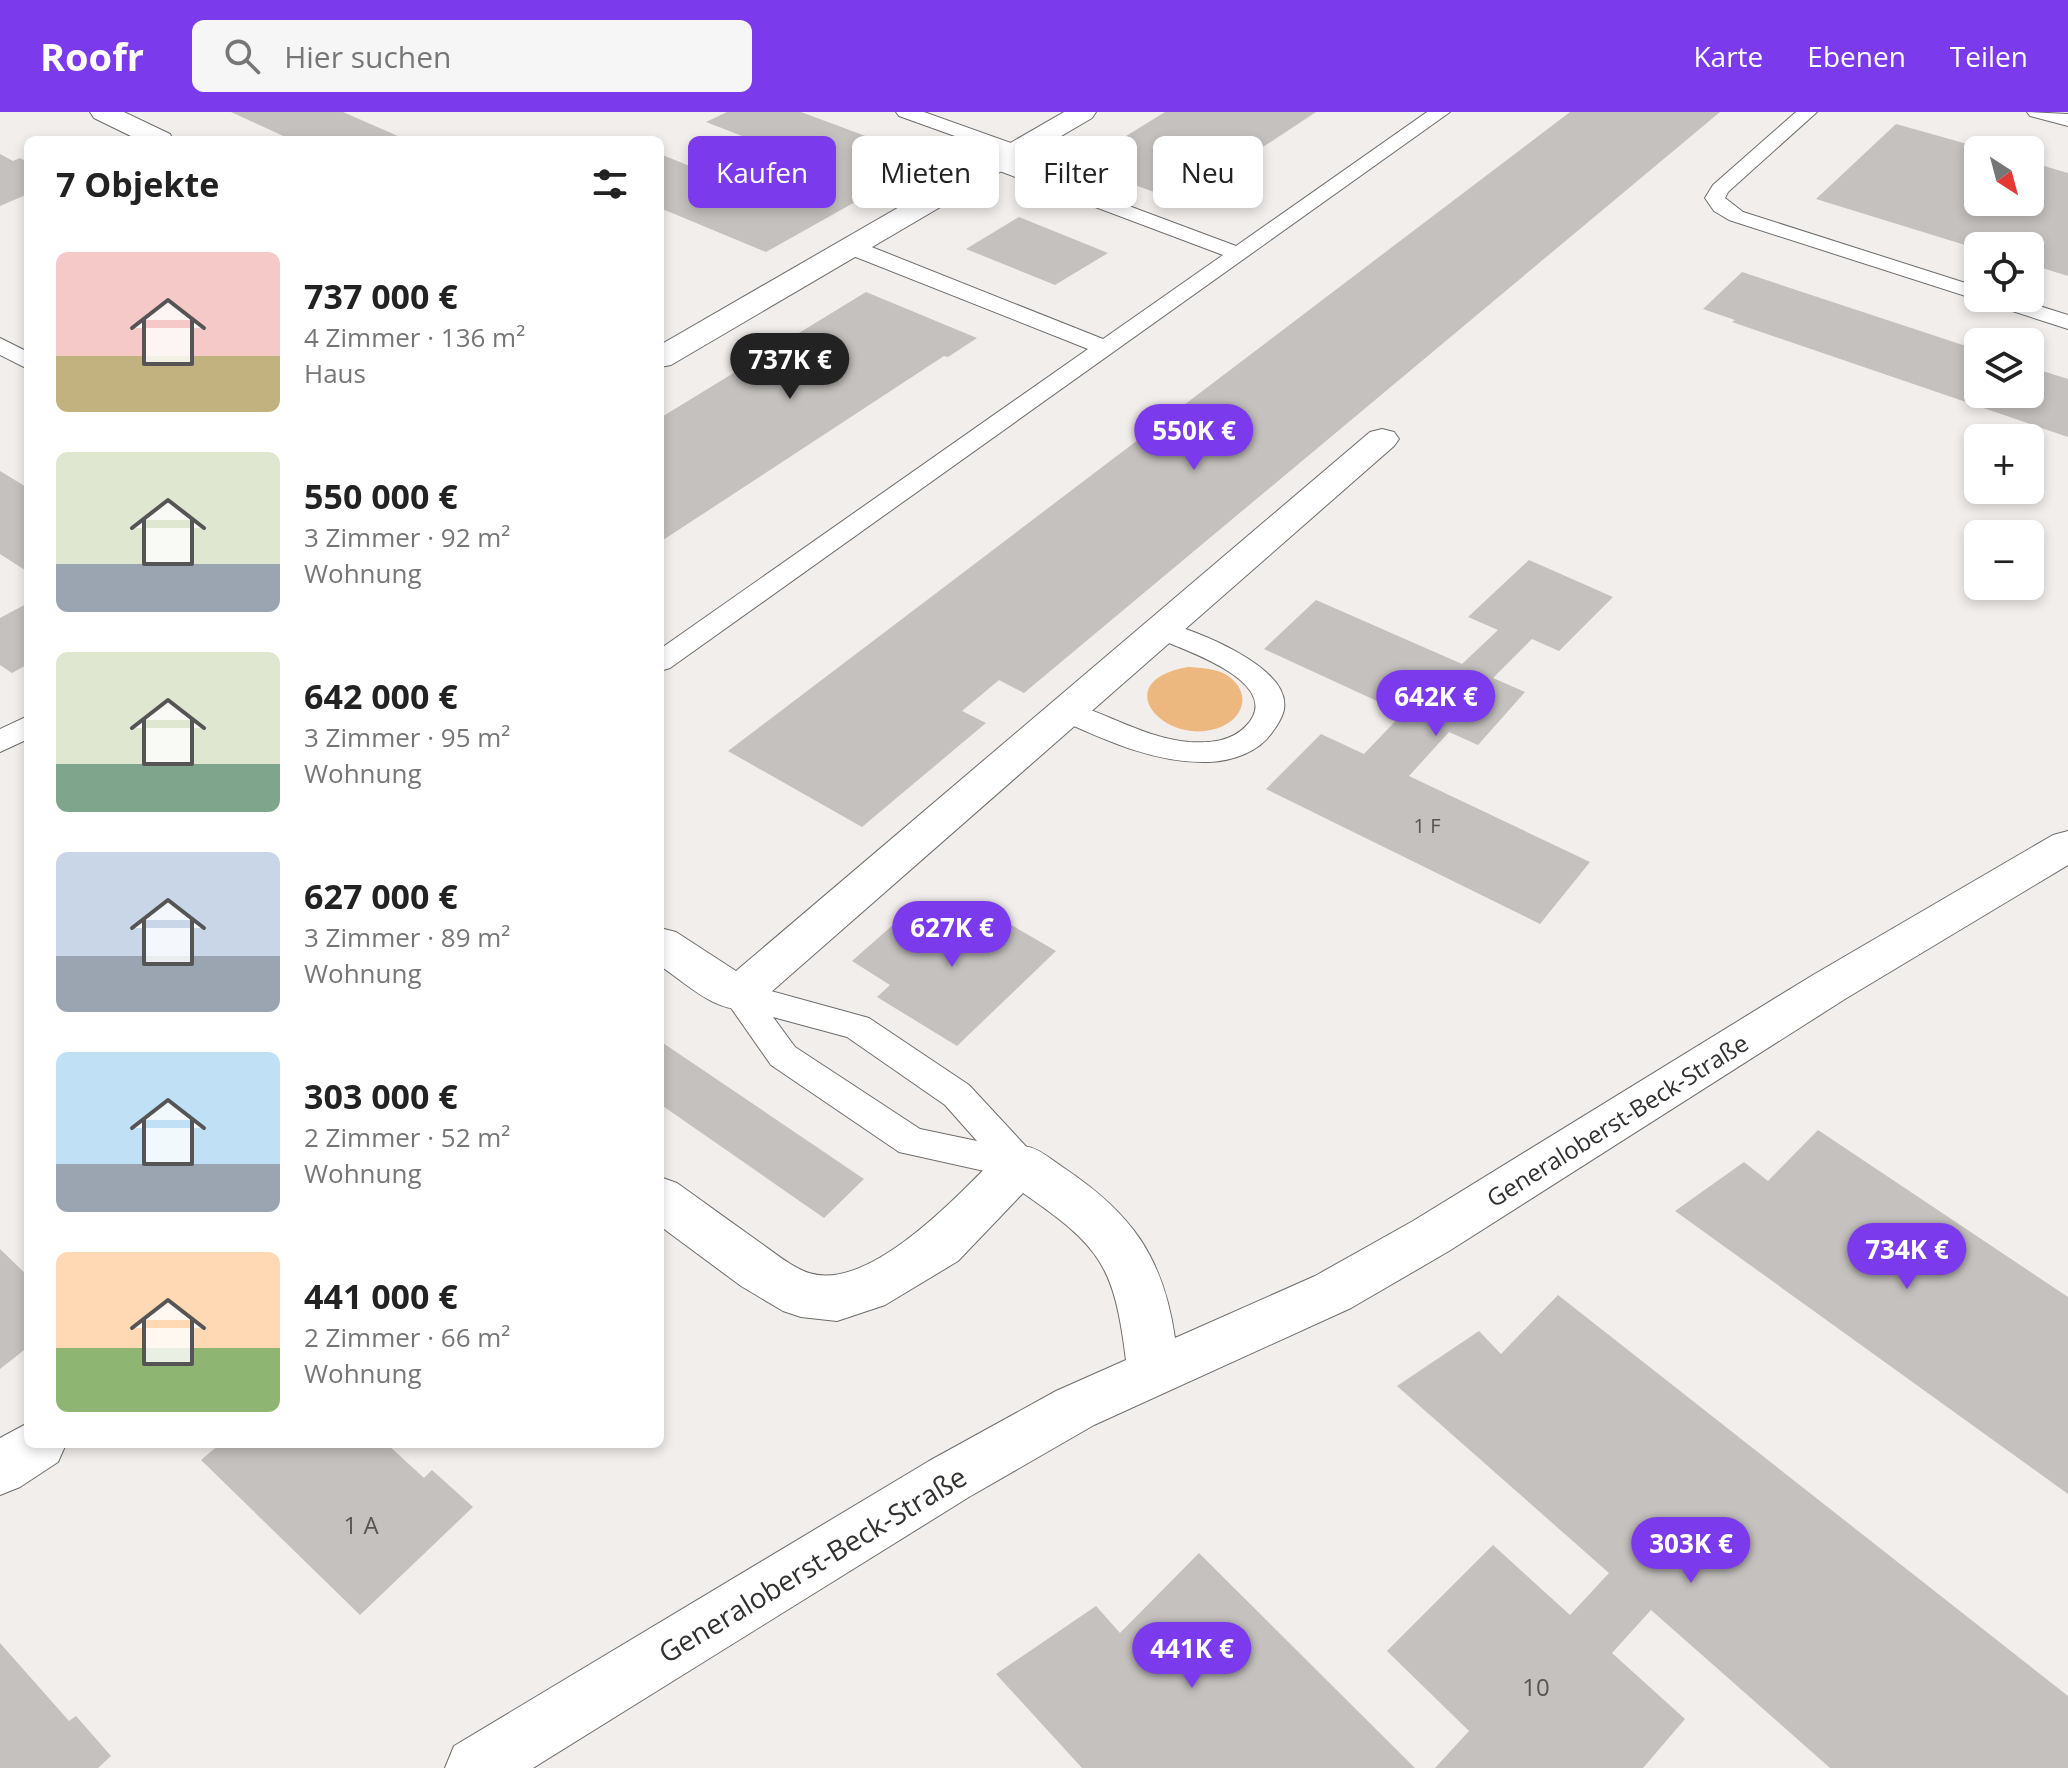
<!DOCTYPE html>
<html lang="de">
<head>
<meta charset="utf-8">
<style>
	:root { --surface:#fff; --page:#f6f6f6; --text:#222; --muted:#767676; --accent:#7c3aed }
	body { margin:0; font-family:"Open Sans",sans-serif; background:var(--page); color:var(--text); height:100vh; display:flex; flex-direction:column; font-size:30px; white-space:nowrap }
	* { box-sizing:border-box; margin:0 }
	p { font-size:26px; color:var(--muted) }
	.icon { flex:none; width:44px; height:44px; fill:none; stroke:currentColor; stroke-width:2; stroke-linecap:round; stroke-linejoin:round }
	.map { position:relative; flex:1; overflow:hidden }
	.details { position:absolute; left:24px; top:24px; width:640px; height:1312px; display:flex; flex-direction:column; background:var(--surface); border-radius:12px; box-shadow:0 4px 12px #0003 }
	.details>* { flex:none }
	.guide { position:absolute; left:688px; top:24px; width:760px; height:72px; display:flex; gap:16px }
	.needle { width:52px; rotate:144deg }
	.controls { position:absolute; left:1964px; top:24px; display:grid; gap:16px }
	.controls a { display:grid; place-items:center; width:80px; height:80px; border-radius:12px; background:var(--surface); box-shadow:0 4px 12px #0003; font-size:40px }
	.price { position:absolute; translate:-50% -68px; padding:0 18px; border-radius:28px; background:var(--accent); color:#fff; font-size:26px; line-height:52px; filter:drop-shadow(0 2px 4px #0008) }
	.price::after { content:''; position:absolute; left:50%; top:48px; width:24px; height:18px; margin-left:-12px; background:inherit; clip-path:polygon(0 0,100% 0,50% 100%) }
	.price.on { background:#222; color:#fff }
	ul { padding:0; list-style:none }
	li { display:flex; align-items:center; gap:24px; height:200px; padding:0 32px }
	li span { display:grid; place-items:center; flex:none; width:224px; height:160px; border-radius:12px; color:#555 }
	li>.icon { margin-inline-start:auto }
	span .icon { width:96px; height:96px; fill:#fffc; stroke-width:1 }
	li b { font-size:34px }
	h2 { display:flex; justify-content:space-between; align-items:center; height:96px; padding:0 32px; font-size:34px }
	.chip { padding:0 28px; border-radius:12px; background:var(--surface); box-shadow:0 4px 12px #0003; font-size:28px; line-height:72px }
	.chip.on { background:var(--accent); color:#fff }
	header { display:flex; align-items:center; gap:48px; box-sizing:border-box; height:112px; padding:0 40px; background:var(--accent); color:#fff }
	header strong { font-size:38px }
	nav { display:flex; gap:44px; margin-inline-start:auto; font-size:28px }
	.search { width:560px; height:72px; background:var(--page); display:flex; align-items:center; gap:20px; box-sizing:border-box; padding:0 28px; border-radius:12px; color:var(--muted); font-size:30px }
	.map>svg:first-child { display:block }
	.green { fill:#ecb880 }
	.building { fill:#c4c1be }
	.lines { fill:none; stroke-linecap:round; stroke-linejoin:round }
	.lane-casing { stroke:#6e6c69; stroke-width:2 }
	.street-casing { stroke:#6e6c69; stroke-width:2 }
	.lane { fill:#fff; fill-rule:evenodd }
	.street { fill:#fff; fill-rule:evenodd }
	.labels { text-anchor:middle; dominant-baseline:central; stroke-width:6; stroke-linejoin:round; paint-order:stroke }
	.number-label { font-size:20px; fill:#565554 }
	.street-label { font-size:24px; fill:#323130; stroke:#fff }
	.near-number-label { font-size:24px; fill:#565554 }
	.near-street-label { font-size:28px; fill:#323130; stroke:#fff }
</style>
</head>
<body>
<header>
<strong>Roofr</strong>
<div class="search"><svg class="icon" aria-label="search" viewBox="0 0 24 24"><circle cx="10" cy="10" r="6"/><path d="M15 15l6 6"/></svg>Hier suchen</div>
<nav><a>Karte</a><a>Ebenen</a><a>Teilen</a></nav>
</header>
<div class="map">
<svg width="2068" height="1656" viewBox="0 0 2068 1656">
	<rect width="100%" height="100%" fill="#f2eeeb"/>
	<path class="green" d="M1188,555C1201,556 1213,556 1225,562C1249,576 1248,602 1223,614C1169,639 1103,570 1188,555Z"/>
	<path class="building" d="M231,0H343L407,28H292Z
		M727,0H801L930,48L766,140L660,96V42L764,84L819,54L706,10Z
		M1165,0H1316L1204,74L1208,75L1185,91L1079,53Z
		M1570,0H1720L1024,581L999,568L962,599L986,611L862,715L728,639Z
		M1896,12L1985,37L1978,38V90H2030V50L2068,61V164L2030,152V134H1978V137L1816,87Z
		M0,42L13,49L20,46L28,50V82L0,94Z
		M1019,105L1108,141L1055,173L966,137Z
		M1742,160L1978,238V282H2030V255L2068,267V325L1732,210L1735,208L1703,197Z
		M866,180L977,226L948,245L944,244L660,430V306Z
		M0,359L28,376V460L0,442Z
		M1529,448L1613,485L1559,539L1532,527L1493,566L1525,580L1478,633L1449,620L1409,664L1590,750L1540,812L1266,677L1321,622L1364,642L1403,601L1264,537L1316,488L1462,552L1498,518L1468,505Z
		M28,491V552L12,561L0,553V506Z
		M977,793L1056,839L957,934L877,885L890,873L852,849L911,797L949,819Z
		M660,929L864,1067L824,1106L660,992Z
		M1818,1018L2068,1185V1382L1675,1099L1744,1050L1768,1069Z
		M0,1137L28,1164V1235L0,1257Z
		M1558,1183L2068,1584V1656H1830L1651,1498L1612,1541L1685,1607L1643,1656H1435L1469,1619L1387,1539L1493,1433L1570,1503L1609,1461L1397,1274L1479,1219L1501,1242Z
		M220,1332H387L424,1366L432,1358L473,1395L360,1503L201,1348Z
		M1199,1441L1415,1656H1082L996,1562L1096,1494L1120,1521Z
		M0,1531L69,1609L76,1604L111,1644L98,1656H0Z"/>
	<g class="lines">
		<g class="lane-casing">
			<path id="lane" d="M896,0H924L1022,35L1025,39L1022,43H1008L899,4Z
				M1427,0H1450L670,556L660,559V537L1088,237L843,140L840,135L843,130H859L1103,227L1223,143L989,55L986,51L989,47H1003L1236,134Z
				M1796,0H1817L1728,80L1725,86L1743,100L1978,175V186H2014L2068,203V217L1729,108L1714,99L1705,86L1713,73Z
				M2027,0L2068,2V14L2030,4Z
				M0,226L28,240V257L0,243Z
				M1161,509C1194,518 1291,554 1284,597C1283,604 1277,614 1273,619C1260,640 1232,649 1209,650C1155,652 1103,627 1056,606L1052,599L1056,592L1066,590C1108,601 1144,626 1189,630C1209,631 1231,630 1246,614C1288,570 1179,536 1151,524L1147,518L1151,512Z
				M28,604V627L0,640V617Z
				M738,870L869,906L969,973L1033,1042L1038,1052L1033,1062L1020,1067L899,1040L771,953L722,883L726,874ZM773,905L847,925L945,993L977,1029L920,1017L795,935Z"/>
		</g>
		<g class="street-casing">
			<path id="street" d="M90,0H124L170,22L173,28H139L94,6Z
				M1064,0H1096L1092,6L671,253L660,255V233Z
				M1382,317L1394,320L1399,327L1394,334L754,895C720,906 688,872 660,854V816L676,820L736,859L1370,320Z
				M2068,719V753L1845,887L1449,1139L1351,1196L1094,1313L969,1385L533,1656H445L454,1634L929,1349L1056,1279L1126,1248C1114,1153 1101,1135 1023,1081L958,1149L885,1193L837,1209L801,1205L783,1199L741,1174L660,1114V1065L677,1071C706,1092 734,1112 762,1132C776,1142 793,1156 809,1161C871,1181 964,1077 1003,1038C1032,1028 1040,1040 1064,1056C1131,1101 1163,1144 1175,1226L1315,1164L1413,1109L1813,863L2053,723Z
				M28,1311V1332H66L58,1350L20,1375L0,1383V1326Z"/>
		</g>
		<use href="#lane" class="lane"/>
		<use href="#street" class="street"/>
	</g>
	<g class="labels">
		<g class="number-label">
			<text x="1427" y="713">1 F</text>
		</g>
		<g class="street-label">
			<text transform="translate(1617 1008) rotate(-32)">Generaloberst-Beck-Straße</text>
		</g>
		<g class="near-number-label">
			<text x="361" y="1412">1 A</text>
			<text x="1536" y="1574">10</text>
		</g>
		<g class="near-street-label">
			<text transform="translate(812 1452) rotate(-31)">Generaloberst-Beck-Straße</text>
		</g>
	</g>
</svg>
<div class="controls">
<a><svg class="needle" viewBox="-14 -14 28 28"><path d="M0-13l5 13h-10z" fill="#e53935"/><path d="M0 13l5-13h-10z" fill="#767676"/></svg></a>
<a><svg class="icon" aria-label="locate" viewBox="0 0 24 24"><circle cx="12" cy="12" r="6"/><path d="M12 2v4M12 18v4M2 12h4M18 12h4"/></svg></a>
<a><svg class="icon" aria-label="layers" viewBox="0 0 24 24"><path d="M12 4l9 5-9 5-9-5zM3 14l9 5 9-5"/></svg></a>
<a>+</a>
<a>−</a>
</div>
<b class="price on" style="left:790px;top:289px">737K €</b>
<b class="price" style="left:1194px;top:360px">550K €</b>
<b class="price" style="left:1436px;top:626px">642K €</b>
<b class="price" style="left:952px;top:857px">627K €</b>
<b class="price" style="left:1907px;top:1179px">734K €</b>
<b class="price" style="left:1691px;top:1473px">303K €</b>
<b class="price" style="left:1192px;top:1578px">441K €</b>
<div class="guide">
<a class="chip on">Kaufen</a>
<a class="chip">Mieten</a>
<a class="chip">Filter</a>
<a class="chip">Neu</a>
</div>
<section class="details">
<h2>7 Objekte<svg class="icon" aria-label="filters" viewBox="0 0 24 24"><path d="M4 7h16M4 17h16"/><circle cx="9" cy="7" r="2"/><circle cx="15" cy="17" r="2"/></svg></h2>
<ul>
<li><span style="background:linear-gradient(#f6c9c9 65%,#c2b280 0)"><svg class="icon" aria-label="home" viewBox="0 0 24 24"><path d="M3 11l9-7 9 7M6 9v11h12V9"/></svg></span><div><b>737 000 €</b><p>4 Zimmer · 136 m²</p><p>Haus</p></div></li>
<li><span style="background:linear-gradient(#dfe7d0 70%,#9aa5b1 0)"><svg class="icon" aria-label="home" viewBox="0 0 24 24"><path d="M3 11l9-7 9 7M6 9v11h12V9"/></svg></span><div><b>550 000 €</b><p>3 Zimmer · 92 m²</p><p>Wohnung</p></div></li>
<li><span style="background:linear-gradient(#dfe7d0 70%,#7fa58c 0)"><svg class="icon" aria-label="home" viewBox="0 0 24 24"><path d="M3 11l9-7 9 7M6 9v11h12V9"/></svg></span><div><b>642 000 €</b><p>3 Zimmer · 95 m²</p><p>Wohnung</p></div></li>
<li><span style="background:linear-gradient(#c9d6e8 65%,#9aa5b1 0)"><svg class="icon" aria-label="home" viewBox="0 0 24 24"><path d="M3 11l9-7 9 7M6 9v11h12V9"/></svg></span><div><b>627 000 €</b><p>3 Zimmer · 89 m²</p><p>Wohnung</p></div></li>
<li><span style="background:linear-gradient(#bfe0f5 70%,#9aa5b1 0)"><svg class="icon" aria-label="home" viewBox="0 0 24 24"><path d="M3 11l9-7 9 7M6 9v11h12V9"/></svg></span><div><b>303 000 €</b><p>2 Zimmer · 52 m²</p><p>Wohnung</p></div></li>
<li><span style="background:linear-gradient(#ffd9b3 60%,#8fb573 0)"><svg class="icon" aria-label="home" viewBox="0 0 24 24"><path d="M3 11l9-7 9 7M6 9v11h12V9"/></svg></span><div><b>441 000 €</b><p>2 Zimmer · 66 m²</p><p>Wohnung</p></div></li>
</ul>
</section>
</div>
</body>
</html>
